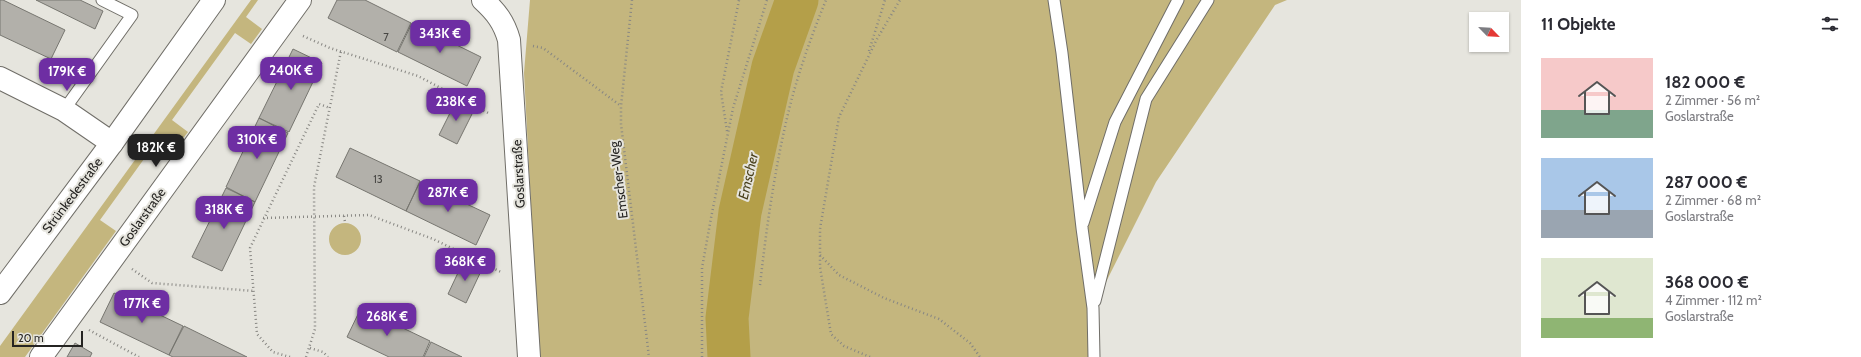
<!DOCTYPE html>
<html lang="de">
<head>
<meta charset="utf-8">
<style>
	:root { --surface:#fff; --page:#f2f2f3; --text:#2b2b33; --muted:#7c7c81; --accent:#6e2ea3 }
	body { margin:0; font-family:Cabin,sans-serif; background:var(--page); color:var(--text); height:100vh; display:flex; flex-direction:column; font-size:15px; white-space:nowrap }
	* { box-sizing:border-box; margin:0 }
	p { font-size:13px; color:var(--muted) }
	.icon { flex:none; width:22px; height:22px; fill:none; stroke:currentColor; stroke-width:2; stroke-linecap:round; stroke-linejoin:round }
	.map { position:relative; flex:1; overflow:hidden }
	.panel { display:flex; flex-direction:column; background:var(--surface); width:340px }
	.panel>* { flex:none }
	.needle { width:26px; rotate:115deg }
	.controls { position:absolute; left:1469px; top:12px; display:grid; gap:8px }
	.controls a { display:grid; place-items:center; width:40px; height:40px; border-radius:0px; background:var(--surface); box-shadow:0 1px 3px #0004; font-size:20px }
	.scale { position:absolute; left:12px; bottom:10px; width:71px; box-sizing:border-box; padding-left:4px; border:2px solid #252422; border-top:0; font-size:11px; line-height:14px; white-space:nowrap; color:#252422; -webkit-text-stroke:3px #e6e5de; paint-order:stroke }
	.price { position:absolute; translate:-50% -34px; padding:0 9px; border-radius:8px; background:var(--accent); color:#fff; font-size:13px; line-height:26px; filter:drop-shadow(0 1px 2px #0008) }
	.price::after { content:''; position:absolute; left:50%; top:24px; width:12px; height:9px; margin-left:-6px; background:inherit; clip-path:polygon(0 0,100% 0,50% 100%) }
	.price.current { background:#222; color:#fff }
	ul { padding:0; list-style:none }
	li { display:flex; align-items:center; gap:12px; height:100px; padding:0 20px }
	li span { display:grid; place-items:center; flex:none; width:112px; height:80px; border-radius:0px; color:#555 }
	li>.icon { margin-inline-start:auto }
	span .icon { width:48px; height:48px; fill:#fffc; stroke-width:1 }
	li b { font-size:17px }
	h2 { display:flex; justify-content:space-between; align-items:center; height:48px; padding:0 20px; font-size:17px }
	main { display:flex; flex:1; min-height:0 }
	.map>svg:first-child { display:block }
	.green { fill:#c4b67e }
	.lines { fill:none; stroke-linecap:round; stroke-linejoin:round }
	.river { stroke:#b49f49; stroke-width:43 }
	.building { fill:#b2b0aa; stroke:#777670 }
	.lane-casing { stroke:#706e68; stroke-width:13 }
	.street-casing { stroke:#706e68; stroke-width:24 }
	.secondary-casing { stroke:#706e68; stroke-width:24 }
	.path { stroke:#888783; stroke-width:2.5; stroke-dasharray:1 3; stroke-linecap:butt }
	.lane { stroke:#fff; stroke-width:11 }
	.street { stroke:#fff; stroke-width:22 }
	.secondary { stroke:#fff; stroke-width:22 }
	.labels { text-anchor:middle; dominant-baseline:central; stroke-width:4; stroke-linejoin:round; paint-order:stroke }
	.number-label { font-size:11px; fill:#484744 }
	.street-label { font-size:13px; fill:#252422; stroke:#e6e5de }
	.water-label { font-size:14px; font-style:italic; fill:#49401b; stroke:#e6e5de }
</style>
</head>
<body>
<main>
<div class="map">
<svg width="1521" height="357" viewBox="0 0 1521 357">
	<rect width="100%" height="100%" fill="#e6e5de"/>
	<path class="green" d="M251,0H258L246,17L262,29L251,44L235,33L172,120L188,132L178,145L162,134L100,220L116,231L25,357H0V346Z
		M530,0H1287L1275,5L1156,182L1093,308L1095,357H539L524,73Z
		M329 239a16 16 0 1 1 32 0a16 16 0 1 1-32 0Z"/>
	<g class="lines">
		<path class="river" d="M729,357L727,318L740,212L773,67L797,0"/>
	</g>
	<path class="building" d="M0,0H3L65,30L51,59L0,35Z
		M36,0H80L103,11L95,29Z
		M337,0H365L411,23L397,52L328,18Z
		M412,23L481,57L467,86L398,52Z
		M293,49L322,63L289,132L259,118Z
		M456,101L474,110L457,144L439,135Z
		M259,118L288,133L255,202L226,187Z
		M350,148L420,181L406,211L336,177Z
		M420,182L490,215L476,245L406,211Z
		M226,188L255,202L222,271L192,257Z
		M464,260L482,269L466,303L448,294Z
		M114,293L183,326L169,355L100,322Z
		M361,308L430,341L423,357H389L347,337Z
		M184,326L247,357H173L169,355Z
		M431,342L462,357H424Z
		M75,343L92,353L90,357H67Z"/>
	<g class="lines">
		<g class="lane-casing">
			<path id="lane" d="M1054,0L1062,53L1082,228L1093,308L1094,357
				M64,110L132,15L102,0
				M1083,223L1115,122L1178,0
				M1095,301L1146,99L1208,0"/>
		</g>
		<g class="street-casing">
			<path id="street" d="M483,0C496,12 504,22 509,40L529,357
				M0,78L64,110L112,143
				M41,357L300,0"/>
		</g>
		<g class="secondary-casing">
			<path id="secondary" d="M0,293L112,143L214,0"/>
		</g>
		<path class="path" d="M632,0L621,106V124L649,357
			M303,36L330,48L418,76L490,114
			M533,46L543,48L621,106
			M869,51L885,0
			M727,131L721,92L739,0
			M344,216L345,222
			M263,218L369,215L433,239L501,272
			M820,255L839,275L884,298L939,319L970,343L980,357
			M132,269L152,283L254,291
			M760,285C767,223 776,159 792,98C801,65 813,32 826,0
			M89,330L139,357
			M310,348L323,352L328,357
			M290,357L273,352L257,334L250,248L319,104L330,108
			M306,357L315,329L314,187L341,51
			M702,357V268L711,218L733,108L767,0
			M870,357L844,346L831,334L820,267V229L839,117L877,39L900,0"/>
		<use href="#lane" class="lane"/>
		<use href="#street" class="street"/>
		<use href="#secondary" class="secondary"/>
	</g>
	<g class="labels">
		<g class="number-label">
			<text x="386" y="37">7</text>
			<text x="378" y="179">13</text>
		</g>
		<g class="street-label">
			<text transform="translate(518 174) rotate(-93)">Goslarstraße</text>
			<text transform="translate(618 180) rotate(-97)">Emscher-Weg</text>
			<text transform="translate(72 195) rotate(-53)">Strünkedestraße</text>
			<text transform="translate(142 217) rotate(-54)">Goslarstraße</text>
		</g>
		<g class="water-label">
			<text transform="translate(748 176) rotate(-77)">Emscher</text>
		</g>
	</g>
</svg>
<div class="controls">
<a><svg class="needle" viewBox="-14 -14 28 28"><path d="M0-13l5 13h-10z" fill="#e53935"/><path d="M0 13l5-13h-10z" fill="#7c7c81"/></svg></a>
</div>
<div class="scale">20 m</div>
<b class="price" style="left:440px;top:54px">343K €</b>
<b class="price" style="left:291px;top:91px">240K €</b>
<b class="price" style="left:67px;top:92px">179K €</b>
<b class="price" style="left:456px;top:122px">238K €</b>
<b class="price" style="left:257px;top:160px">310K €</b>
<b class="price current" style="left:156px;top:168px">182K €</b>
<b class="price" style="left:448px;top:213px">287K €</b>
<b class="price" style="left:224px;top:230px">318K €</b>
<b class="price" style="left:465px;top:282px">368K €</b>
<b class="price" style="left:142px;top:324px">177K €</b>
<b class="price" style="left:387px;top:337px">268K €</b>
</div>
<section class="panel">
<h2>11 Objekte<svg class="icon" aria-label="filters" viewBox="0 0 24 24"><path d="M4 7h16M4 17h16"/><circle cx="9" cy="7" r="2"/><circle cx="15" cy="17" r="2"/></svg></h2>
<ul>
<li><span style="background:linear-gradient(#f6c9c9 65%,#7fa58c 0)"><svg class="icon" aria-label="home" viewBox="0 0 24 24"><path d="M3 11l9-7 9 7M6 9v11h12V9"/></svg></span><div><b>182 000 €</b><p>2 Zimmer · 56 m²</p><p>Goslarstraße</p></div></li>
<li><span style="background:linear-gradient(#a9c7e8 65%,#9aa5b1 0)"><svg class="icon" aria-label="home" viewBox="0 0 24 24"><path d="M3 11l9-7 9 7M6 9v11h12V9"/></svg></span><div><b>287 000 €</b><p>2 Zimmer · 68 m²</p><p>Goslarstraße</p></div></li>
<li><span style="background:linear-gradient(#dfe7d0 75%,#8fb573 0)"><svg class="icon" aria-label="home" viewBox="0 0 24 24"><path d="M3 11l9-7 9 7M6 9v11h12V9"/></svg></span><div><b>368 000 €</b><p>4 Zimmer · 112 m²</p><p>Goslarstraße</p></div></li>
</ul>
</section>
</main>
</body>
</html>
